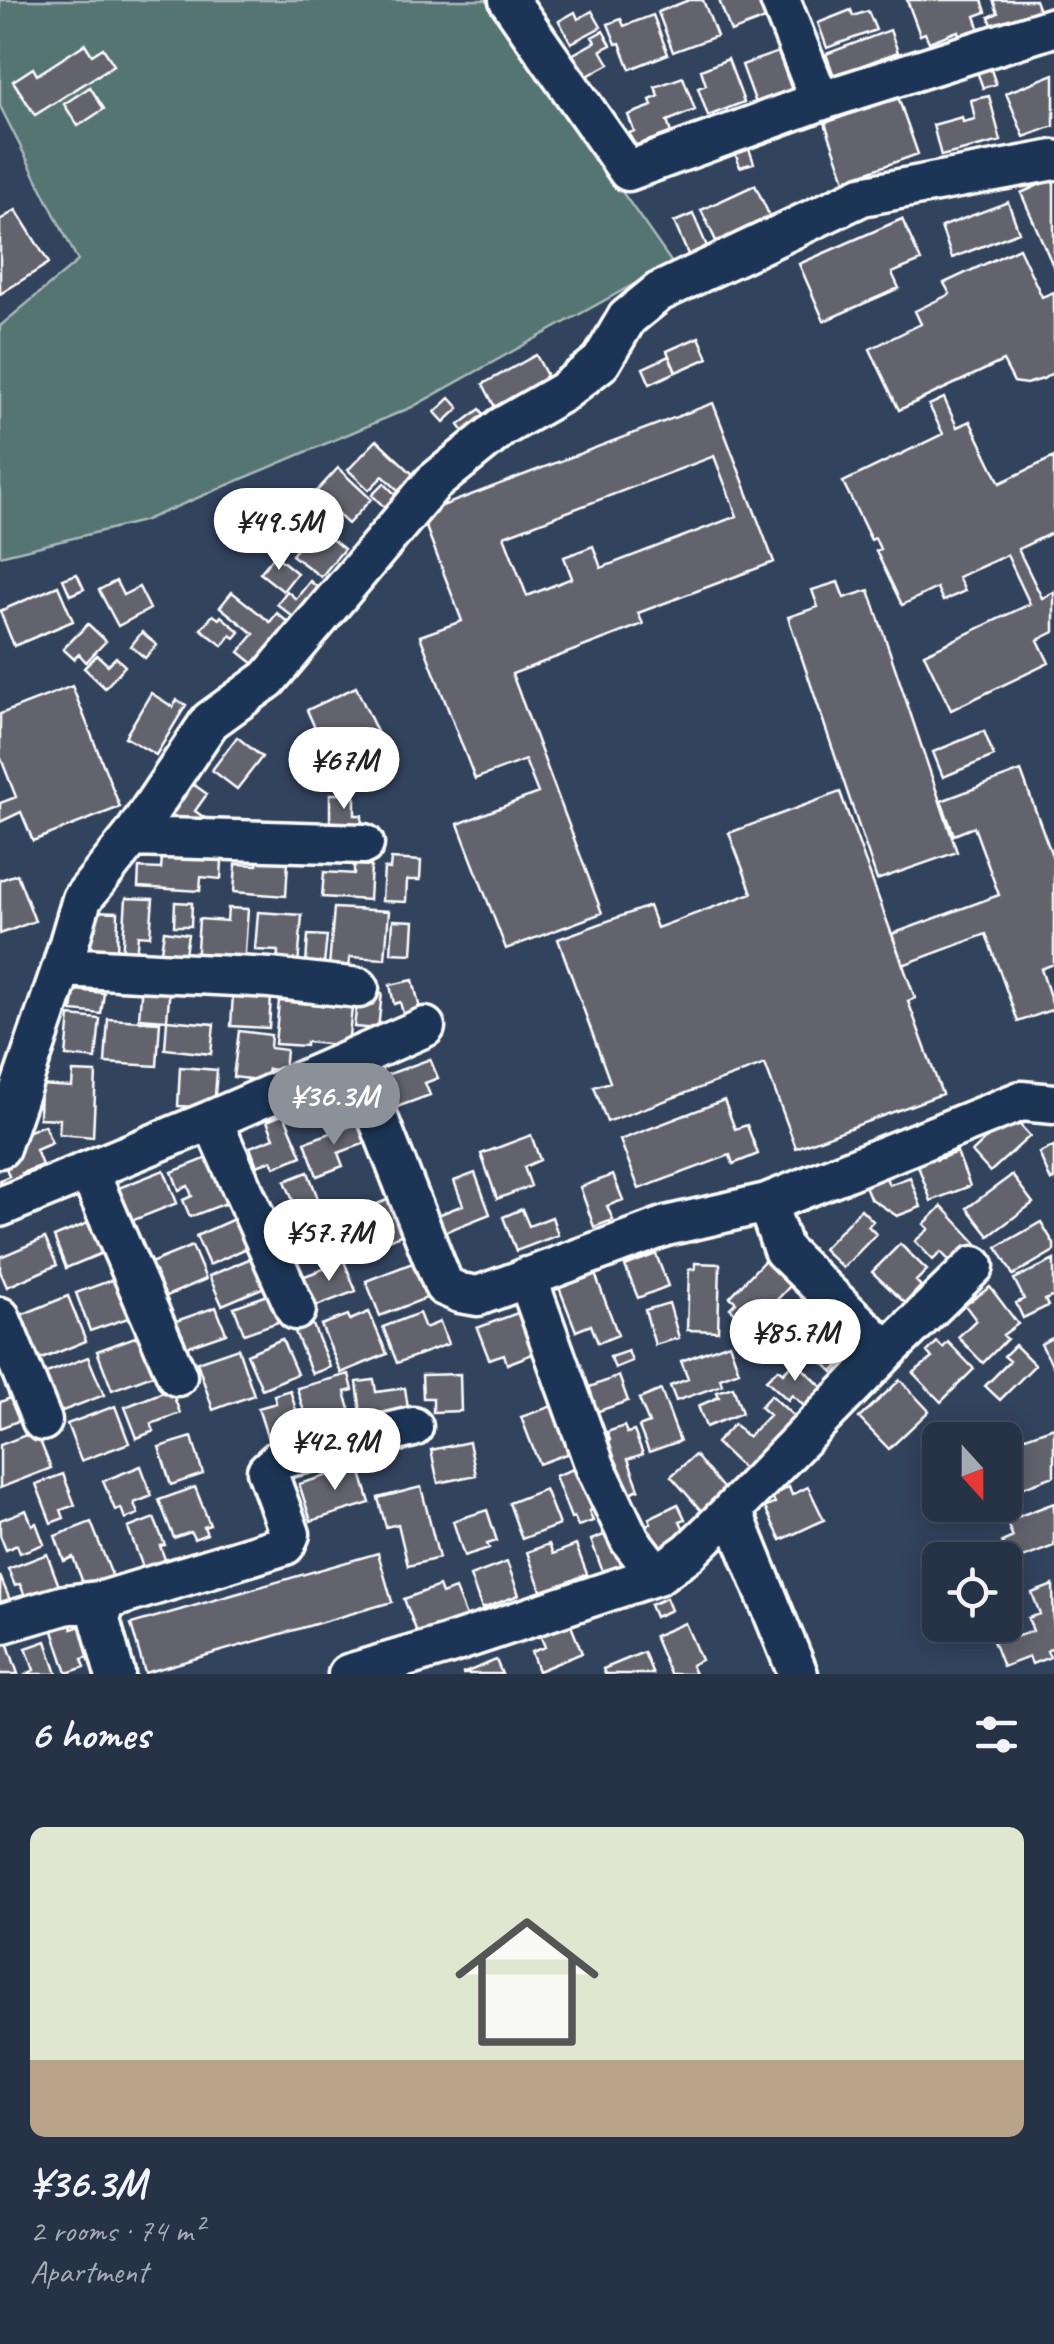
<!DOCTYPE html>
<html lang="en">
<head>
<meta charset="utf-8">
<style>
	:root { --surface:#263246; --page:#323e51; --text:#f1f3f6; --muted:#a4aab3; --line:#424d5f; --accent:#8c9099 }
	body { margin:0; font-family:Caveat,sans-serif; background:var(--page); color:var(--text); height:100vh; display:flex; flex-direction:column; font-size:38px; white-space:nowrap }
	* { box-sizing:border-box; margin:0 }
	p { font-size:32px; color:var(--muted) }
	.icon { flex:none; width:55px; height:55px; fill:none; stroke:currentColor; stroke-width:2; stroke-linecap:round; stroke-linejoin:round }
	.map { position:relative; height:1674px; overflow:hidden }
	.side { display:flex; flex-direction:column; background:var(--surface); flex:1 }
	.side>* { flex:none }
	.needle { width:65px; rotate:159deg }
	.buttons { position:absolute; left:922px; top:1422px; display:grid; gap:20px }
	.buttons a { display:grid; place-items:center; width:100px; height:100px; border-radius:15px; background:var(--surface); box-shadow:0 5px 25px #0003,0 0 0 2px var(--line); font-size:50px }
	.price { position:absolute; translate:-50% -85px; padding:0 22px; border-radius:35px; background:#fff; color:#222; font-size:32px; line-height:65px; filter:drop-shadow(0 2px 5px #0008) }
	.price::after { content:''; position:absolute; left:50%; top:60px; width:30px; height:22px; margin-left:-15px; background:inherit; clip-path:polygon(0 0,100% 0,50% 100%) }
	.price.current { background:var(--accent); color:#fff }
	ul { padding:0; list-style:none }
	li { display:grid; align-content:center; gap:20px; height:530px; padding:0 30px }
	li+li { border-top:2px solid var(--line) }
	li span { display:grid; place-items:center; height:310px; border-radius:15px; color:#555 }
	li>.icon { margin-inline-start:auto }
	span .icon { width:180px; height:180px; fill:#fffc; stroke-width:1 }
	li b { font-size:42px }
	h2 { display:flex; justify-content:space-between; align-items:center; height:120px; padding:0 30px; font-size:42px }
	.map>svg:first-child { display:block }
	.green { fill:#557473; stroke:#aabab9; stroke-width:2.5 }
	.building { fill:#64636e; stroke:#fff; stroke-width:2.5; fill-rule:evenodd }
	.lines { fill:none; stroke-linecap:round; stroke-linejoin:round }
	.minor-casing { stroke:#fff; stroke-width:45 }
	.minor { stroke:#1d3557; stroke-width:38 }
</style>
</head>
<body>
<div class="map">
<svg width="1054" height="1674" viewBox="0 0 1054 1674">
	<rect width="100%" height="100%" fill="#32435e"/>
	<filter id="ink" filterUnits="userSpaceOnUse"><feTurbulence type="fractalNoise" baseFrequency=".01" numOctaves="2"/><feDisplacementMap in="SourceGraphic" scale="20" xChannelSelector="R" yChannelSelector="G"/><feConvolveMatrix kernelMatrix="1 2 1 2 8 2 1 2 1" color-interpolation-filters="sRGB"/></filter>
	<g filter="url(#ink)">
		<path class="green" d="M0,0H488L672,263L412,407L143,521L0,556V326L78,261L0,106Z"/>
		<path class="building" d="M689,0H703L717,36L673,52L658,12Z
			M719,0H761L768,18L731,32Z
			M907,0H982L986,12L975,16L981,33L961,40L958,31L929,42L925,33L920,35Z
			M993,0H1035L1041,16L995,33L989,17L998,13Z
			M851,10L853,16L868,11L876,30L827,48L818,23Z
			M592,11L601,27L571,43L559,21L575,12L578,19Z
			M653,15L668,54L630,69L620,43L616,44L608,24L621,19L624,26Z
			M890,30L898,52L834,76L826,54Z
			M603,31L611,45L601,50L609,64L580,80L568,57L595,42L592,37Z
			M85,44L92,55L103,48L114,65L35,115L13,81L33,68L37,75Z
			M778,52L793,93L757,106L742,65Z
			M728,59L744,102L708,116L698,88L706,85L701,70Z
			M989,64L996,84L983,88L976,69Z
			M1054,74V126L1024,137L1006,93Z
			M683,77L695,110L667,121L671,133L634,146L629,133L634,131L628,115L652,106L650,100L659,96L655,87Z
			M90,87L104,109L78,126L64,104Z
			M989,96L1001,141L941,156L933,125L962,117L963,122L975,119L971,100Z
			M898,97L918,154L845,180L825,123Z
			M748,146L754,163L740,167L734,150Z
			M1054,178V268L1021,193Z
			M755,185L772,221L718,245L701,210Z
			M1008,202L1019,232L952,258L941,227Z
			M16,210L49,263L0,294V220Z
			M693,214L709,251L690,259L674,222Z
			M902,219L921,261L892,273L899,288L824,321L799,264Z
			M1019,248L1042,297L1054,292V372L1043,379L1026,384L1014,382L1003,361L899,410L870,349L921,324L915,311L950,294L944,283Z
			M699,337L708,358L676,372L667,351Z
			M536,355L546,374L532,399L497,411L483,384Z
			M669,356L676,372L650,384L643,368Z
			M450,398L459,408L444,422L435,412Z
			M944,398L957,427L970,421L1000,483L1054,457V532L1018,549L1042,598L1054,592V632L1038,640L1049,663L951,710L924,654L1030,604L1007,555L958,577L965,591L943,601L937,588L902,605L876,551L880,549L875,538L871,540L843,482L943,434L929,405Z
			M713,403L774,562L638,613L643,624L512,674L602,913L506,949L458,824L538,793L525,760L475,779L420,636L462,621L421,514ZM714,456L737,516L601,568L593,546L564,557L572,578L527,596L504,536Z
			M480,409L489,421L468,438L459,425Z
			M377,440L416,477L401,493L383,476L369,490L348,470Z
			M338,468L371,499L348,524L315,493Z
			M384,483L398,497L386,509L372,495Z
			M315,526L344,549L321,577L292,555Z
			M275,555L297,573L283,591L260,573Z
			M77,574L84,589L70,595L63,579Z
			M116,581L123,595L139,587L150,609L118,626L99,590Z
			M310,581L322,591L298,621L277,604L287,591L296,599Z
			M838,582L844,598L869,590L957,852L877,880L788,617L818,607L812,590Z
			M58,586L73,621L14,646L0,611Z
			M232,592L270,622L277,613L290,624L259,668L239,652L254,634L220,607Z
			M213,615L219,619L221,616L240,632L235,638L231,635L223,646L201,629Z
			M88,624L106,641L86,662L79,654L74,659L63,649Z
			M142,632L157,645L145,658L131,646Z
			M97,655L108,665L116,657L125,666L105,688L84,668Z
			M72,686L120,807L33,841L21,812L0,822V803L16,797L0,756V714Z
			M356,687L378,734L328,757L307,710Z
			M151,693L173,707L177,700L186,705L156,755L125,737Z
			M984,731L994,756L943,777L933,752Z
			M237,737L262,757L237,789L212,770Z
			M1021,771L1054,861V964L1041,969L1054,1009L1018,1022L986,934L903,965L892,934L999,895L974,827L954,835L941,801Z
			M186,779L207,794L195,811L205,818L194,834L163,811Z
			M840,792L915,998L908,1001L942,1094L796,1148L765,1064L607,1122L594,1087L610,1082L558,939L649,906L657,928L752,893L729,833Z
			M330,794H355V815H362V828H330Z
			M162,857L222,861L221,879L201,877L200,891L138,887L139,868L161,869Z
			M258,859L288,861L286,896L234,892L236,864L257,865Z
			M391,859L421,861L420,880H407L406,902L382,901L384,868L390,869Z
			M354,865L371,866L369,900L322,897L324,872L354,874Z
			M17,874L35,921L0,934V880Z
			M126,898L153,899L150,936L138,935L136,957H122Z
			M175,902L192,903L191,926H174Z
			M228,908L248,909L244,967L196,964L199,919L227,921Z
			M334,908L389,911L385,959L350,957L349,969L329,967Z
			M91,911L118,912L117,958L89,957Z
			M258,912L302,915L298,966L277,965L278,951L255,950Z
			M393,920L414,921L412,954L391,953Z
			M164,931L188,934L184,961L160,958Z
			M308,935L327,936L324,965L306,964Z
			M413,980L421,1013L404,1017L400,1002L394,1004L390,985Z
			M142,983L170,986L167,1020L139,1018Z
			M75,990L104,993L101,1014L72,1011Z
			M370,991L382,993L378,1029L354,1027L358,996Z
			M233,994L271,997L269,1028L231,1026Z
			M279,1001L352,1008L348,1046L306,1042V1046L275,1044Z
			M70,1016L100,1019L96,1059L66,1056Z
			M108,1019L160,1022L157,1066L105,1063Z
			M167,1020L214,1024L211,1054L165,1049Z
			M239,1031L271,1035L270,1048L286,1050L284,1071L268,1069L266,1081L233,1077Z
			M430,1059L438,1078L425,1083L430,1095L389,1110L378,1078Z
			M180,1067L217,1070L214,1108L178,1106Z
			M73,1072L96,1073L93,1137L59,1134L60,1119L39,1118L40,1085L72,1087Z
			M361,1097L369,1119L344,1127L336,1106Z
			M724,1100L735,1129L747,1125L758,1154L733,1164L730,1155L639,1189L620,1140Z
			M284,1114L302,1156L275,1167L272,1160L257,1166L250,1147L274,1138L267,1121Z
			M1011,1115L1030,1136L990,1172L972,1152Z
			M359,1123L366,1143L338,1153L343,1166L317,1176L305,1142Z
			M44,1125L52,1143L36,1150L42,1165L22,1173L28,1186L0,1197V1180L9,1176L2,1157L11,1138Z
			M531,1135L540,1160L524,1167L531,1186L497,1199L481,1154Z
			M1054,1146V1180L1051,1181L1039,1153Z
			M957,1152L970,1186L931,1201L917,1163L934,1156L936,1160Z
			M210,1157L229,1202L190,1217L183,1200L192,1196L188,1186L179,1190L172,1172Z
			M164,1170L177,1203L129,1222L116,1189Z
			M308,1172L334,1241L292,1258L284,1236L304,1228L285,1181Z
			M475,1173L490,1214L445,1232L438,1215L463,1205L454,1181Z
			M613,1175L623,1200L607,1206L613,1220L594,1227L580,1187Z
			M885,1175L889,1185L910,1177L921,1207L897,1216L870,1198L864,1183Z
			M1012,1175L1033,1203L989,1236L967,1208Z
			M397,1196L405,1218L398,1221L403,1234L354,1254L340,1219Z
			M942,1206L979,1246L956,1268L941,1252L933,1260L915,1241L929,1229L924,1224Z
			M522,1209L529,1226L552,1217L558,1235L516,1251L503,1217Z
			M861,1209L873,1221L868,1226L876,1234L843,1268L823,1249Z
			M245,1214L258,1243L209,1265L196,1236Z
			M100,1218L112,1249L66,1268L54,1237Z
			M1041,1222L1054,1244V1251L1013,1275L997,1247Z
			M45,1238L57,1265L7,1287L0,1271V1257Z
			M900,1244L927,1270L916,1281L921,1286L905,1303L872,1272Z
			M192,1246L206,1279L162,1298L148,1264Z
			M261,1254L274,1283L222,1305L209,1276Z
			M656,1254L668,1286L638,1298L625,1266Z
			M420,1260L434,1295L380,1316L366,1281Z
			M1054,1260V1296L1045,1300L1048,1306L1023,1318L1016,1303L1024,1299L1014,1279Z
			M344,1261L356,1291L314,1307L302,1277Z
			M764,1261L790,1286L756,1322L752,1318L747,1323L730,1308L736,1302L730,1297Z
			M695,1263L720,1264L718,1331L687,1330L689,1269H695Z
			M594,1271L618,1335L598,1343L591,1325L576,1331L558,1285Z
			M117,1278L131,1317L90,1331L76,1293Z
			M990,1287L1018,1324L1003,1335L1007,1339L983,1363L958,1337L976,1320L965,1305Z
			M273,1293L284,1320L244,1334L234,1307Z
			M68,1296L86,1341L39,1360L21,1315Z
			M669,1303L679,1338L655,1345L645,1310Z
			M216,1307L226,1333L186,1347L176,1321Z
			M369,1312L387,1354L341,1373L321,1325L348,1315L350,1320Z
			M520,1312L535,1353L507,1364L504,1354L489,1359L477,1328Z
			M419,1313L425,1328L440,1322L448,1344L397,1363L383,1327Z
			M311,1320L330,1367L312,1374L293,1327Z
			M830,1329L853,1351L833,1372L810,1350Z
			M143,1334L158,1373L112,1390L97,1351Z
			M1054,1337V1368L1041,1344Z
			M282,1339L297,1374L262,1389L247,1354Z
			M937,1342L943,1348L948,1342L974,1369L941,1402L913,1373L932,1358L927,1352Z
			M729,1343L739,1371L720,1378L722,1385L676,1401L670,1386L688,1379L681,1361Z
			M1015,1345L1035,1365L1000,1400L985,1386L1010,1361L1004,1356Z
			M238,1348L254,1395L213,1410L197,1362Z
			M628,1351L632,1361L615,1368L610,1357Z
			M88,1357L104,1395L60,1412L44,1374Z
			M795,1361L822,1387L804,1406L792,1395L788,1400L766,1380L778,1369L783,1373Z
			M349,1374L353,1390L345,1392L353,1420L310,1432L297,1388Z
			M460,1374L461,1411L433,1412V1398H423L422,1375Z
			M619,1376L628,1401L593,1413L579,1391Z
			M374,1380L376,1392L405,1388L409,1415L362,1422L357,1382Z
			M900,1380L929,1411L889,1449L859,1418Z
			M733,1387L742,1413L706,1427L698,1406L719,1397L717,1392Z
			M171,1389L180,1413L151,1424L154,1431L137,1438L125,1407Z
			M290,1390L306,1443L283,1449L279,1438L269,1442L258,1408L276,1403L274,1395Z
			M661,1390L680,1441L649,1452L639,1427L649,1423L639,1399Z
			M18,1395L26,1418L0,1428V1402Z
			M771,1395L798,1420L748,1473L716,1443L734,1424L748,1437L769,1415L760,1407Z
			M115,1406L129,1443L81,1461L67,1424Z
			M552,1406L569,1453L539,1464L521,1417Z
			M624,1426L627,1433L634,1431L643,1454L628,1459L639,1489L617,1498L597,1445L610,1440L607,1432Z
			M1054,1427V1476L1013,1491L1005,1468V1456L1015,1453L1011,1442Z
			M36,1431L51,1468L0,1488V1445Z
			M192,1437L203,1474L171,1485L159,1447Z
			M469,1442L476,1475L438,1483L431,1450Z
			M695,1455L729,1495L705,1515L671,1476Z
			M584,1465L600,1507L589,1511L593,1521L578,1526L574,1517L571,1518L555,1476Z
			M141,1466L152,1496L134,1503L138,1514L125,1519L121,1508L115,1510L103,1481Z
			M359,1466L370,1503L311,1521L299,1484Z
			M63,1474L75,1505L61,1510L64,1518L51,1523L36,1484Z
			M195,1487L210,1525L204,1527L207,1534L194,1539L191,1532L174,1538L159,1500Z
			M421,1487L439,1558L408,1566L398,1524L386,1527L378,1498Z
			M789,1487L792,1495L808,1487L824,1520L781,1540L765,1508L775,1503L771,1496Z
			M545,1489L559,1525L522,1539L509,1503Z
			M1054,1503V1546L1010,1563L1002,1542L1013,1537L1006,1521Z
			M678,1504L685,1519L680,1521L687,1536L649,1553L643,1526L651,1523L649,1518Z
			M26,1510L32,1525L36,1523L44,1544L20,1553L17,1545L6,1550L0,1535V1520Z
			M487,1510L497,1541L487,1544L489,1548L464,1556L453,1521Z
			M154,1518L165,1545L160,1546L166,1562L144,1570L128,1528Z
			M91,1522L113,1578L85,1588L73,1557L64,1561L55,1536Z
			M614,1531L636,1572L607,1583L591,1540Z
			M549,1544L553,1554L576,1545L587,1574L542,1593L527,1552Z
			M378,1553L392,1602L145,1673L131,1624Z
			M47,1554L62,1594L29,1606L20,1584L15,1586L8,1569Z
			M507,1562L519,1595L482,1609L470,1576Z
			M0,1576L12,1605L0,1609Z
			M1053,1585L1054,1646L1047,1651L1050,1657L1032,1664L1029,1657L1003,1667L988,1628L1005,1625L1006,1621L1012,1638L1033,1631L1028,1618L1040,1614L1032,1593Z
			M439,1586L442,1594L455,1589L467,1619L450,1625L421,1643L404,1599Z
			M666,1598L671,1610L655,1617L650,1605Z
			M68,1619L72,1629L86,1624L97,1654L82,1659L85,1667L67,1673L51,1625Z
			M570,1623L582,1653L538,1671L531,1652L545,1647L540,1635Z
			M685,1623L701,1660L691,1665L695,1674H670L654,1636Z
			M6,1639L18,1674H0V1641Z
			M46,1641L57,1674H27L34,1670L26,1648Z
			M644,1652L653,1674H605L603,1669Z
			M496,1660L502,1674H462Z"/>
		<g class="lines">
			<g class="minor-casing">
				<path id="minor" d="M509,0L628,171L820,101L1054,27
					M780,0L820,101
					M132,837L364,844
					M62,967L270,978L359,988
					M354,1057L444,1286L460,1293L478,1296L666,1226L767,1203L1021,1101L1054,1104
					M212,1120L296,1310
					M0,1148L62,967L82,899L132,837L210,721L268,679L433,483L502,427L563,392L601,362L627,318L659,292L862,196L1054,160
					M89,1172L177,1376
					M0,1207L212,1120L425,1027
					M527,1277L595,1466L630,1540L657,1575
					M0,1317L42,1421
					M887,1351L974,1266
					M732,1510L798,1674
					M0,1624L65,1605L106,1600
					M115,1674L100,1620L106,1600L285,1545L290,1534L267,1471L280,1459L413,1427
					M348,1674L447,1645L657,1575L689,1552L732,1510L887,1351L783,1250L767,1203"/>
			</g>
			<use href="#minor" class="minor"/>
		</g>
	</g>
</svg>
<div class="buttons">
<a><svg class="needle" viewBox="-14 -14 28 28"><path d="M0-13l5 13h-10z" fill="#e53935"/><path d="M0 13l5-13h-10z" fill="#a4aab3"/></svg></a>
<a><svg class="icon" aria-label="locate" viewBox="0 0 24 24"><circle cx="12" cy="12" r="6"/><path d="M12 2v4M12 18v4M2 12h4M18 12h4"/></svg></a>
</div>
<b class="price" style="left:279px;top:573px">¥49.5M</b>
<b class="price" style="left:344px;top:812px">¥67M</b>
<b class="price current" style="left:334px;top:1148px">¥36.3M</b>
<b class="price" style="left:329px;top:1284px">¥57.7M</b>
<b class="price" style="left:795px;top:1384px">¥85.7M</b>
<b class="price" style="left:335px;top:1493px">¥42.9M</b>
</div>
<section class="side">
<h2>6 homes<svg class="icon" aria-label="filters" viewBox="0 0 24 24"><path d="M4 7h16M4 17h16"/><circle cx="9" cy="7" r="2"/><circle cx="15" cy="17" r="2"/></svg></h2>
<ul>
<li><span style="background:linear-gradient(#dfe7d0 75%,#b9a48a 0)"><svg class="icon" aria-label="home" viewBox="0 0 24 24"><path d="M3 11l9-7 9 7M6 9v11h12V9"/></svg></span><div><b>¥36.3M</b><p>2 rooms · 74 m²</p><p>Apartment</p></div></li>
</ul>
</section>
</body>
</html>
